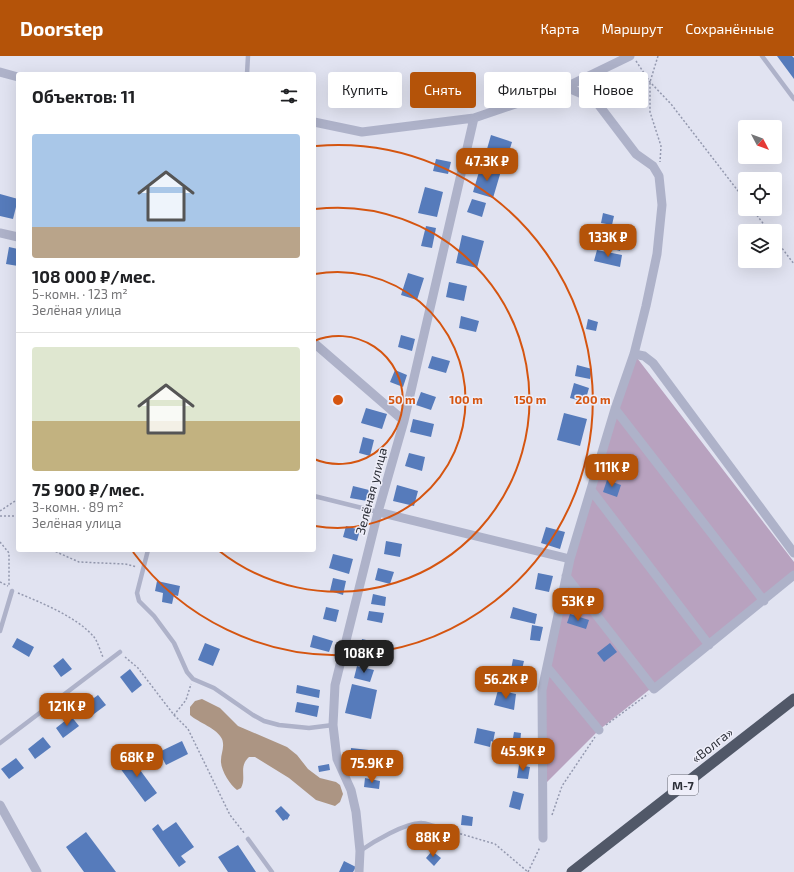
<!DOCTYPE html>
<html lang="ru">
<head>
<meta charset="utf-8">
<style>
	:root { --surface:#fff; --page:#f2f2f2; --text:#202124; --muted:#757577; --line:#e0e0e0; --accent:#b45309 }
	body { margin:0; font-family:"Exo 2",sans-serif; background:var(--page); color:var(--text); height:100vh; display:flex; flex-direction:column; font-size:15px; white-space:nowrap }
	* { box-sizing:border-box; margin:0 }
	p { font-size:13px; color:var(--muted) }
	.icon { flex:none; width:22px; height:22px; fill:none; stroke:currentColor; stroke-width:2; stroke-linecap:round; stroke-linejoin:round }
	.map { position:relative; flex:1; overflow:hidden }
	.details { position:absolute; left:16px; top:16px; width:300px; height:480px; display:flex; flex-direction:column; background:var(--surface); border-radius:4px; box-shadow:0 4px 16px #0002 }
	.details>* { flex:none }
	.guide { position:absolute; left:328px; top:16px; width:380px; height:36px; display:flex; gap:8px }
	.needle { width:26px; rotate:131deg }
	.tools { position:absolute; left:738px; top:64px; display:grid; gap:8px }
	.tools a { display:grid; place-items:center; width:44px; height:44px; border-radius:4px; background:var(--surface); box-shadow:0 4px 16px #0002; font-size:20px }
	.price { position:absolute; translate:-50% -34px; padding:0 9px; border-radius:8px; background:var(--accent); color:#fff; font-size:13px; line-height:26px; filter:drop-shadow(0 1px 2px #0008) }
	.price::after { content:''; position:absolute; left:50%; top:24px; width:12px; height:9px; margin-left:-6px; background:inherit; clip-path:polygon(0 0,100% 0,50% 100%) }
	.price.on { background:#222; color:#fff }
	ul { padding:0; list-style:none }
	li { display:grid; align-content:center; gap:8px; height:212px; padding:0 16px }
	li+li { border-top:1px solid var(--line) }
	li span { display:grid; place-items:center; height:124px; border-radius:4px; color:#555 }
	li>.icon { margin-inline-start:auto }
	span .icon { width:72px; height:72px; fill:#fffc; stroke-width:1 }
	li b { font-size:17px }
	h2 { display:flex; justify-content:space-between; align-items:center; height:48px; padding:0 16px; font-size:17px }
	.chip { padding:0 14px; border-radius:4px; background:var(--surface); box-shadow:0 4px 16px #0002; font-size:14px; line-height:36px }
	.chip.on { background:var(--accent); color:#fff }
	header { display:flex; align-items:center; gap:24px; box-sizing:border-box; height:56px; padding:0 20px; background:var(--accent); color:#fff }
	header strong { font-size:19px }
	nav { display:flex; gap:22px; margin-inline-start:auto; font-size:14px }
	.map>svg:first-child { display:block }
	.green { fill:#b8a2bf }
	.water { fill:#ac9583 }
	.building { fill:#567bbb }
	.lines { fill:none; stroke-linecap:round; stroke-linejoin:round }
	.path { stroke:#9499af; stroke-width:1.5; stroke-dasharray:2 2; stroke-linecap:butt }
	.service { stroke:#aeb2c9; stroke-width:4.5 }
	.minor { stroke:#aeb2c9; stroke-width:9 }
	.trunk { stroke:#515868; stroke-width:11 }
	.ring { fill:none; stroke:#d55510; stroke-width:2 }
	.labels { text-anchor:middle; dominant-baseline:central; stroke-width:3; stroke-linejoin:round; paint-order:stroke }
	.shield { fill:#eeeef9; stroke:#666872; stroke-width:1 }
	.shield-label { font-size:12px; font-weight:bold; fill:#2c2f38 }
	.street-label { font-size:13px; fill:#2c2f38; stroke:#eeeef9 }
	.centre { fill:#d55510; stroke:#eeeef9; stroke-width:2 }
	.ring-label { font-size:12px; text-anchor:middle; font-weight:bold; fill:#d55510; stroke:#eeeef9; stroke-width:3; stroke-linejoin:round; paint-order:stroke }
</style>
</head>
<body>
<header>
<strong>Doorstep</strong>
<nav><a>Карта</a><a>Маршрут</a><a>Сохранённые</a></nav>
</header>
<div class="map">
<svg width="794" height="816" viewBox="0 0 794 816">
	<rect width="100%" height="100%" fill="#e1e3f1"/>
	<path class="green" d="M634,298L794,506V518L599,674L544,729L542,634L566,520Z"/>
	<path class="water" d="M202,643L220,652L238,670L287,691L297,699L308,713L320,722L336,726L340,729L343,738L340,746L335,750L316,744L289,722L255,701H249C238,711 247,721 241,732L237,734C230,729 220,713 221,704C221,697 225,691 222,683C217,672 199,667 190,659V651L195,645Z"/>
	<path class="building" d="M777,0H792L794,2V23Z
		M491,79L512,86L508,99L487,93Z
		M436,103L451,106L448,118L433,115Z
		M481,109L501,115L493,142L473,136Z
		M425,131L443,136L437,161L418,157Z
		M0,138L18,143L13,163L0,160Z
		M472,143L486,147L482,161L467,156Z
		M603,157L614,160L612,169L601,167Z
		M426,170L436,172L432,192L421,190Z
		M607,177L624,181L620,195L603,190Z
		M462,179L484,185L477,212L456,207Z
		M9,191L18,193V210L6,208Z
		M597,194L622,199L620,211L594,205Z
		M408,217L424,222L417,244L401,239Z
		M449,226L467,230L464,245L446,241Z
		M461,260L479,265L476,276L459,272Z
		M588,263L598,266L596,275L586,273Z
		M401,279L415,283L412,295L398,291Z
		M432,300L450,305L446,317L428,312Z
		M577,309L592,313L590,323L575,320Z
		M395,314L407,319L403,331L390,326Z
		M574,327L589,332L585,346L570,342Z
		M421,336L436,341L431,354L416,349Z
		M366,352L387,358L382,373L361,367Z
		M564,357L587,363L580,390L557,384Z
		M413,363L434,368L431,381L410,376Z
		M363,381L374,384L370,400L359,397Z
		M409,397L425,401L422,415L405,410Z
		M607,424L621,429L617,441L603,436Z
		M397,429L418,435L414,450L393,445Z
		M353,430L369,434L367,445L350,442Z
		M346,470L360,474L357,485L343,481Z
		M546,471L565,476L560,493L541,487Z
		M386,485L402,488L400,501L384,498Z
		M333,498L353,503L349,518L329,512Z
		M378,512L394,516L390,528L375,524Z
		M538,517L553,520L549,536L535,533Z
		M333,522L346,525L343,539L330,535Z
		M157,525L180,530L178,540L174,539L172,548L162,546L163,537L155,535Z
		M373,538L386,541L385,550L371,548Z
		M326,551L339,554L336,566L323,563Z
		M513,551L537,558L535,568L510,562Z
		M369,555L384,557L382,567L367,564Z
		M570,558L589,564L586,573L567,567Z
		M532,569L543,571L540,585L530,584Z
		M313,579L333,585L329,596L310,591Z
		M17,582L34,591L29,601L12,591Z
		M362,583L379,587L377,599L360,595Z
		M205,587L220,593L213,610L198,604Z
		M610,587L617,596L604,606L597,597Z
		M63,602L72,613L61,621L53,610Z
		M513,603L524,605L519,626L509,624Z
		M357,610L374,614L370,626L354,622Z
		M130,613L142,629L132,637L120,621Z
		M352,628L377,634L371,663L345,657Z
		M297,629L320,634L319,642L296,637Z
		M498,634L516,638L514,654L494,649Z
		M98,639L106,649L90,661L82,651Z
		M297,646L319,650L317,661L295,656Z
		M71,660L79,670L63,682L56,672Z
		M477,672L495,676L493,686L491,685L490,691L474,687Z
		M514,676L521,677L520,688L527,689L526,697L511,694Z
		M43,681L51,691L35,703L28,693Z
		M182,685L188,698L166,709L159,696Z
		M351,692L369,694L368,709L350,708Z
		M129,699L157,737L145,746L117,708Z
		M16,702L24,712L9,723L1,713Z
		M329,708L330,714L319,716L318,710Z
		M519,709L530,711L528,723L517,722Z
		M365,722L380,725L379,733L364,731Z
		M513,735L524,738L520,754L509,751Z
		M281,750L290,759L287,764L286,763L283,765L275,755Z
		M462,759L473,761L472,770L461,769Z
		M176,766L194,791L181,800L186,806L179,811L152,773L158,768L163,775Z
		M86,776L116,816H84L66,791Z
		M238,789L256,816H228L218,801Z
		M432,795L441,802L434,810L426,802Z
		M344,805L356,811L353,816H339Z"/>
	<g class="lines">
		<path class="path" d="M658,0L650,26V56L661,90L660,106
			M636,5L650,26L671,48L745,144
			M752,153L769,175
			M775,183L794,208
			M0,455L18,443
			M0,460H18
			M0,486L9,497V530
			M52,494L79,506L125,508L137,511
			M0,526L8,530
			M18,537C42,547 77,561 94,581C98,586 100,595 103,601
			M125,601L138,612L174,659L186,644L191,628
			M174,659L188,673L230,759L245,778
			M606,669L648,638
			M552,759L562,730L595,681
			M441,772L495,788L528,816
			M528,816L540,791"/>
		<path class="service" d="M762,0L794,43
			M247,18L248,0
			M314,440L378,456
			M148,494L137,537L139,545L154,560L174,587L187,616L193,623L214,632L253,659L264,665L279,669L309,672L333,669
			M0,575L12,535
			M0,687L120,596
			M248,783L272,816
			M360,795C373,786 406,766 422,767C426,767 430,769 434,770"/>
		<path class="minor" d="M0,16L18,21
			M314,66L362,76L474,62L566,31L630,0
			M0,177L18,181
			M314,287L404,365
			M634,298L644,300L653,307L794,497
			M615,353L764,545
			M591,434L709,589
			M378,456L570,503
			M566,520L654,633L794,519
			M547,611L599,674
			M0,749L37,816
			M543,782L542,634L570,503L615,353L634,298L646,250L657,198L662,149L659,120L653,110L636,98L598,48L587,40L566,31
			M359,816L360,795L356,756L351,734L337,703L333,669L335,629L378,456L404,365L474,62"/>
		<path class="trunk" d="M572,816L794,643"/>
	</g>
	<g class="ring">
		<path d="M314 285A64 64 0 1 1 314 403"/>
		<path d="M315 218A128 128 0 1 1 315 470"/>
		<path d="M315 153A192 192 0 1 1 218 494"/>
		<path d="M316 90A255 255 0 1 1 133 496"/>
	</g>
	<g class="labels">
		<rect class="shield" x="668" y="719" width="30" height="20" rx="3"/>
		<g class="shield-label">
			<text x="683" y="729">М-7</text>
		</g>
		<g class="street-label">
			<text transform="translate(371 435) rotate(-75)">Зелёная улица</text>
			<text transform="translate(712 689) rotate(-38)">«Волга»</text>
		</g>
	</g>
	<circle cx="338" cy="344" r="6" class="centre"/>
	<g class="ring-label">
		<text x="402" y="348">50 m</text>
		<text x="466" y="348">100 m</text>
		<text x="530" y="348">150 m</text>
		<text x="593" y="348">200 m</text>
	</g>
</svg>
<div class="tools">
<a><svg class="needle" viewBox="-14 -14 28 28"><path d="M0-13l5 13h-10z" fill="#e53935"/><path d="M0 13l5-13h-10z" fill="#757577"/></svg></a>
<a><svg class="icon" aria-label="locate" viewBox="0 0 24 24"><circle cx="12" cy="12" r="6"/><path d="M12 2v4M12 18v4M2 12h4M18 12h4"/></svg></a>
<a><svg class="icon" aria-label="layers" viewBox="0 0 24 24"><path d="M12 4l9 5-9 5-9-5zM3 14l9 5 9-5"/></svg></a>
</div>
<b class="price" style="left:487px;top:126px">47.3K ₽</b>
<b class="price" style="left:608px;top:202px">133K ₽</b>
<b class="price" style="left:612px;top:432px">111K ₽</b>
<b class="price" style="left:578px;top:566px">53K ₽</b>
<b class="price on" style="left:364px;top:618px">108K ₽</b>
<b class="price" style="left:506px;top:644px">56.2K ₽</b>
<b class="price" style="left:67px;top:671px">121K ₽</b>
<b class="price" style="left:523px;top:716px">45.9K ₽</b>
<b class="price" style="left:137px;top:722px">68K ₽</b>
<b class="price" style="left:372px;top:728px">75.9K ₽</b>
<b class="price" style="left:433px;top:802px">88K ₽</b>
<div class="guide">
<a class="chip">Купить</a>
<a class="chip on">Снять</a>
<a class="chip">Фильтры</a>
<a class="chip">Новое</a>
</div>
<section class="details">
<h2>Объектов: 11<svg class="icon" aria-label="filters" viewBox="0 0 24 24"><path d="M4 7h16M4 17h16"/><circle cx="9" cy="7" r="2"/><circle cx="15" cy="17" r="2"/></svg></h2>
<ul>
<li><span style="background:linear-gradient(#a9c7e8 75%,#b9a48a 0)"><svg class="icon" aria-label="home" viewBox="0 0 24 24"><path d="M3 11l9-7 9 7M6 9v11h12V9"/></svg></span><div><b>108 000 ₽/мес.</b><p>5-комн. · 123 m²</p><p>Зелёная улица</p></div></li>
<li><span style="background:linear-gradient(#dfe7d0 60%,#c2b280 0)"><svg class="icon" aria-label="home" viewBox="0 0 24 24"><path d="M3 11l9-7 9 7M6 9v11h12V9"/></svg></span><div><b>75 900 ₽/мес.</b><p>3-комн. · 89 m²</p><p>Зелёная улица</p></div></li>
</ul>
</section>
</div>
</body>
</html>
